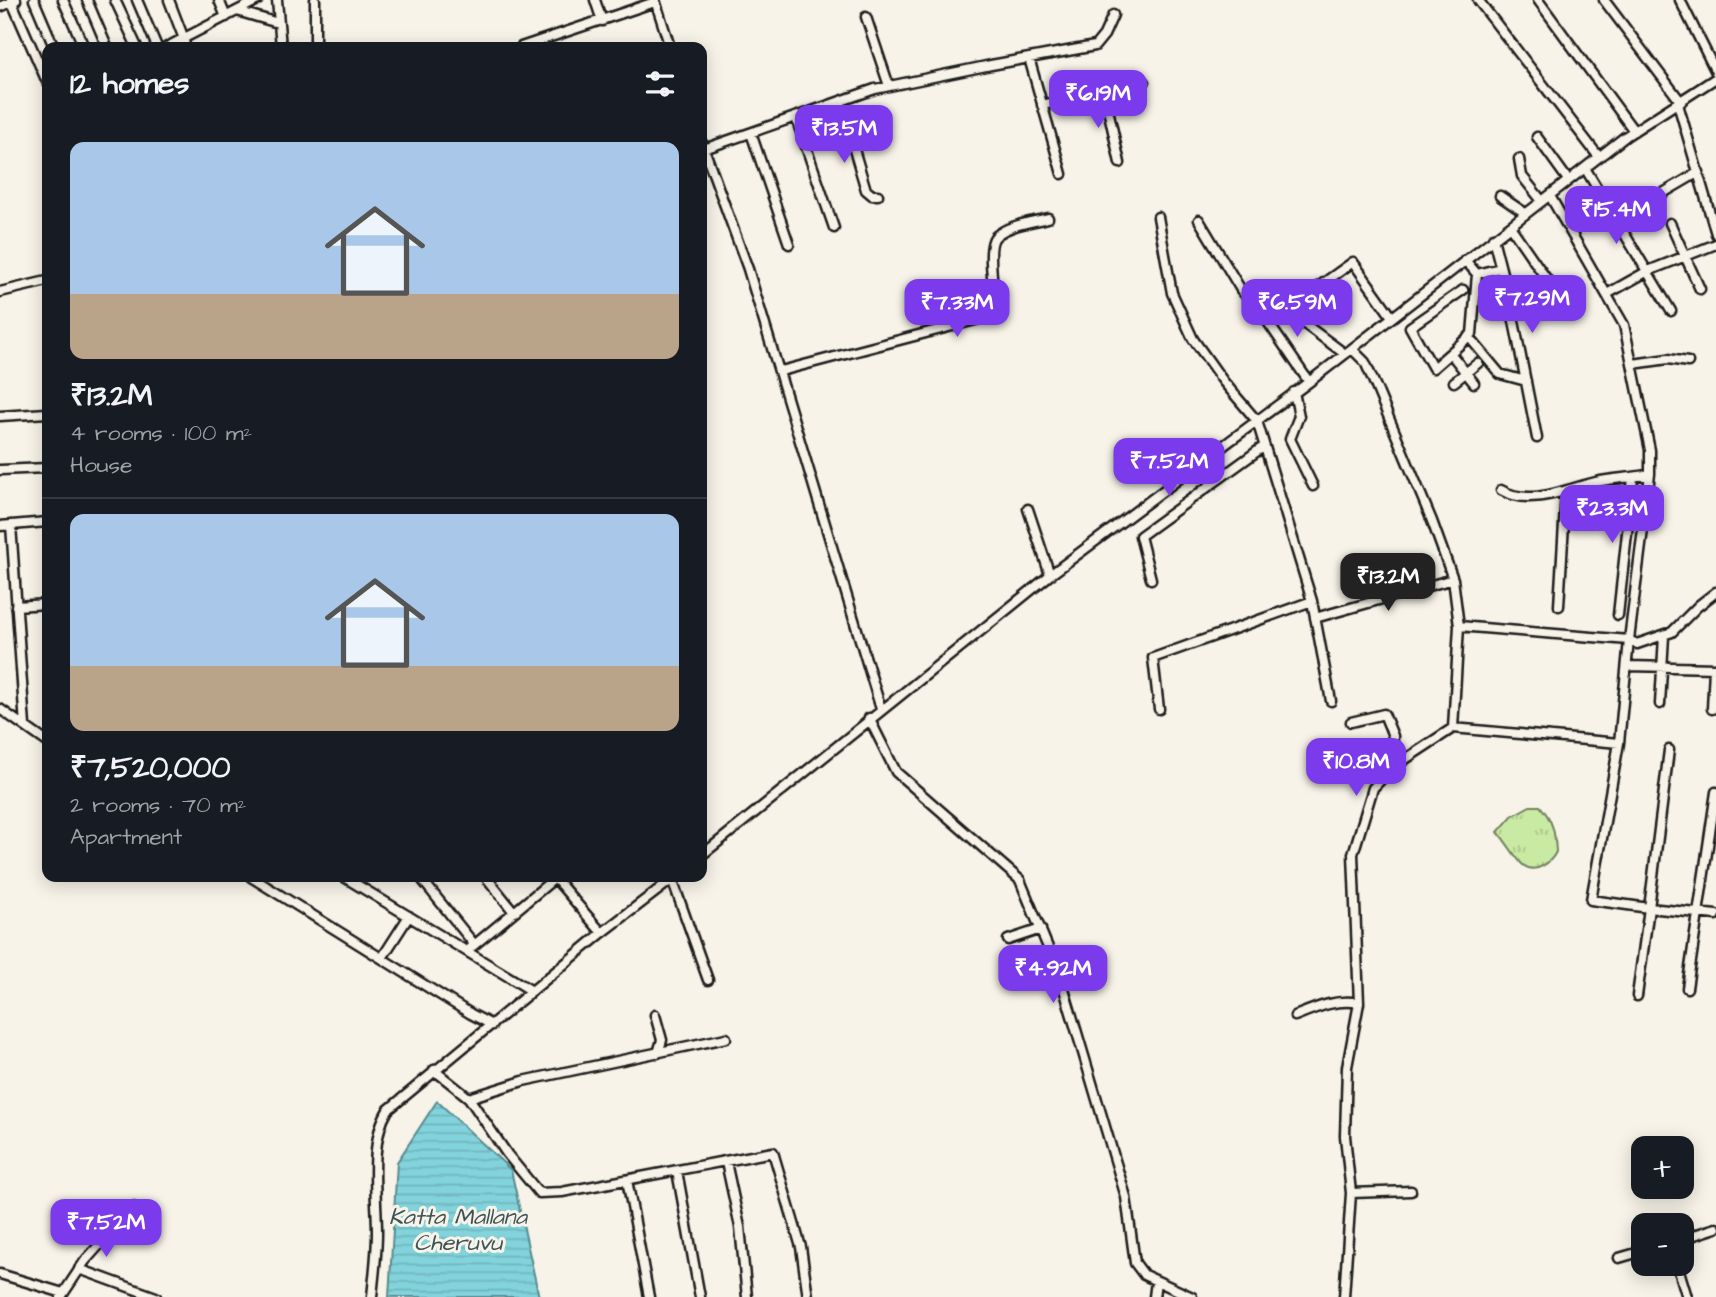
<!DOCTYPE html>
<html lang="en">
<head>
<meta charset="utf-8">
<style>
	:root { --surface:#171b24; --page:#242831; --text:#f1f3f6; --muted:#9ea1a6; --line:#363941; --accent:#7c3aed }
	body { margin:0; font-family:"Architects Daughter",sans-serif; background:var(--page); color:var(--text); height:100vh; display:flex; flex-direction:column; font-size:26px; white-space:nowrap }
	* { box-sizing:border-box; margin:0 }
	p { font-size:23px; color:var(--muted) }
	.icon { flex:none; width:38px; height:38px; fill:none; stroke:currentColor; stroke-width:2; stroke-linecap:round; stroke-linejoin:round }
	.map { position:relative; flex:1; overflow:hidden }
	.panel { position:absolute; left:42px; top:42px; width:665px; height:840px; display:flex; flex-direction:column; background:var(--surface); border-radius:14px; box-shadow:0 4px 18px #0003 }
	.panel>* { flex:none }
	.fabs { position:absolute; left:1631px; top:1136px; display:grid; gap:14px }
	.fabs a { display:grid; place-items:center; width:63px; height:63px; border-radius:14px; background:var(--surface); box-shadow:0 4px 18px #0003; font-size:35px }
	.price { position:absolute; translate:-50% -60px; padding:0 16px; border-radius:14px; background:var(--accent); color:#fff; font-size:23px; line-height:46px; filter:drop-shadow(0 2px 4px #0008) }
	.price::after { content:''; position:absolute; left:50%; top:42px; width:21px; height:16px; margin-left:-10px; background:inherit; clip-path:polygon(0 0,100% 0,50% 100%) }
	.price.active { background:#222; color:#fff }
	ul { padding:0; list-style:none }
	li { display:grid; align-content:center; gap:14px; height:371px; padding:0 28px }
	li+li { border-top:2px solid var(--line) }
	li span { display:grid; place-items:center; height:217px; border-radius:14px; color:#555 }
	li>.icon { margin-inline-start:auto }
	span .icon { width:126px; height:126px; fill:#fffc; stroke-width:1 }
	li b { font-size:30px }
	h2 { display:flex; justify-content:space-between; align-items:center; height:84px; padding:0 28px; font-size:30px }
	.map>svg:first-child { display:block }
	.grass { fill:url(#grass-tufts); stroke:#728360; stroke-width:2 }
	.water { fill:url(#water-rules); stroke:#598a8f; stroke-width:2 }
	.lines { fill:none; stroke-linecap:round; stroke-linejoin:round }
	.street-casing { stroke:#1c1c1c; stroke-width:13 }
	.street { stroke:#f7f3e8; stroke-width:8 }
	.labels { text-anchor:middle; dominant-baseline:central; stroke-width:6; stroke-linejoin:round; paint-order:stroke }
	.water-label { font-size:23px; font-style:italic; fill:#3b5356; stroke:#f7f3e8 }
</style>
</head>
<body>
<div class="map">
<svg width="1716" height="1297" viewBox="0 0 1716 1297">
	<defs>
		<pattern id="grass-tufts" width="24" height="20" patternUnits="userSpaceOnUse" patternTransform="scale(1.75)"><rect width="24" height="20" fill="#c9eaa3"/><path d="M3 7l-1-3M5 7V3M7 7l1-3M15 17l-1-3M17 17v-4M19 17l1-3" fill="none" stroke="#acc88c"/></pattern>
		<pattern id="water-rules" width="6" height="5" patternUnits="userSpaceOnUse" patternTransform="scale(1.75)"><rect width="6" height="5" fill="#82d3dc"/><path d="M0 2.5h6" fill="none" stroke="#70b5bc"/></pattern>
	</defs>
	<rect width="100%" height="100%" fill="#f7f3e8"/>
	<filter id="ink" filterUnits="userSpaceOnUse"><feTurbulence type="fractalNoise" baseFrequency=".0143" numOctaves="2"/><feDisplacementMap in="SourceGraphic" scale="14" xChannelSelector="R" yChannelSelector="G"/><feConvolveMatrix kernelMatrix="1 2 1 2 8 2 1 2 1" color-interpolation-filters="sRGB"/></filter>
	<g filter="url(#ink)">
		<path class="grass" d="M1530,806H1540C1553,820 1555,833 1556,852C1551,862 1536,875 1523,865C1518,861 1504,839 1498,832L1512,816Z"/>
		<path class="water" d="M437,1101L511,1170L539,1297H389L397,1162Z"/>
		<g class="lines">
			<g class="street-casing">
				<path id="street" d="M11,0L47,82
					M34,0L54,47
					M63,0L84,47
					M87,0L107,47
					M115,0L137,47
					M137,0L157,47
					M169,0L184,39L185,47
					M219,0L226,17
					M277,0L281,47
					M315,0V47
					M595,0L602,21
					M655,0L670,47
					M1478,0L1599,157
					M1538,0L1634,131
					M1604,0L1681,102
					M1680,0L1716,72
					M0,7L16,0
					M237,11L278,23
					M866,17L889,86
					M167,47L258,0
					M521,47L655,2
					M1029,58L1062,174
					M1104,91L1120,163
					M840,102L866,190L872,195H878
					M1678,104L1716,234
					M1042,105L1144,82
					M796,118L834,228
					M751,133L789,244
					M1537,137L1568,180
					M702,143L748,269L881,709
					M704,149L875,89L991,65L1095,46L1104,35L1113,15
					M1519,159L1522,176L1542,201
					M1585,168L1671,311
					M1500,196L1525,213
					M1158,217L1172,293L1193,339L1223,381L1257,421L1312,601L1331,701
					M1199,220L1241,290L1261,312L1309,382
					M1617,220L1699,172
					M1670,223L1700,289
					M1510,226L1552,287
					M1493,238L1513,316L1537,438
					M1477,274L1500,268
					M1463,290L1410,327L1433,368L1472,334L1477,274L1465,260
					M0,292L47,281
					M1607,294L1648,271L1716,244
					M1469,337L1500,374L1526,381
					M1352,349L1365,362L1376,387L1432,521L1453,579L1459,626L1453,728
					M1345,354L1306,325L1295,306L1297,302L1353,262L1392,317
					M1451,354L1474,383
					M1633,364L1668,359L1688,362
					M781,371L987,317L996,312C995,296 985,245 996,236C1008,225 1033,222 1048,218
					M1454,382L1478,363
					M1294,392L1299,416L1290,439L1313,486
					M0,416L47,413
					M0,470L47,468
					M1501,490C1530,507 1566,489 1596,482C1614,478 1632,478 1650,474
					M1028,509L1050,575
					M11,525L25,726
					M0,526L47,522
					M1151,579L1140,536L1263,447
					M16,606L47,604
					M1559,606L1566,491
					M1618,615L1633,478
					M1315,618L1453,579
					M1459,626L1629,640L1637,644L1672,632L1698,606L1716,592
					M1628,666L1716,668
					M1660,704L1664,636
					M0,709L47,742
					M1159,709L1153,658L1312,601
					M1712,709L1714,668
					M869,718L896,772L1020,880L1061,979L1126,1197L1135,1263L1144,1275L1192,1297
					M1351,722L1384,714L1393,736L1392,768
					M1619,743L1591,900L1649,908L1637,996
					M1669,750L1649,908L1716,915
					M702,855L1050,575L1309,382L1626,136L1716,78
					M251,877L471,1014L492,1025
					M344,877L532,991
					M420,877L474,944
					M486,877L514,912
					M554,877L602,933
					M672,879L708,980
					M1008,940L1041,929
					M467,951L555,878
					M382,958L409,916
					M1687,988L1716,792
					M655,1015L662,1040L658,1053
					M1295,1016C1315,1008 1337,998 1359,1003
					M434,1070L469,1098L507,1154L539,1193L562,1192L773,1152L801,1247L808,1297
					M469,1098L523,1081L726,1038
					M726,1162L740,1227L747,1297
					M677,1171L700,1297
					M627,1180L649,1297
					M1351,1193L1411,1191
					M1682,1239L1716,1228
					M1619,1258L1643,1251
					M1677,1264L1687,1297
					M79,1269L156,1297
					M0,1274L63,1293
					M61,1297L85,1261L133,1207
					M372,1297C374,1276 377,1254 377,1232C377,1195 368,1142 388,1110L602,933L675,877
					M1154,1297L1156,1281
					M1344,1297L1351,1193L1345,1136L1347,1067L1359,1003L1353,854L1373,788L1392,768L1453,728L1619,743L1629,640L1650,474V450L1624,325L1550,196"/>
			</g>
			<use href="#street" class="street"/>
		</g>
	</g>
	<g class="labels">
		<g class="water-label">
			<text x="458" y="1217">Katta Mallana<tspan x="458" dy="26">Cheruvu</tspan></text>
		</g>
	</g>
</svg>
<div class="fabs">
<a>+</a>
<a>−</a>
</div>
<b class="price" style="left:1098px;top:130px">₹6.19M</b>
<b class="price" style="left:844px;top:165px">₹13.5M</b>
<b class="price" style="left:1616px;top:246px">₹15.4M</b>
<b class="price" style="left:1532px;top:335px">₹7.29M</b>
<b class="price" style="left:957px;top:339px">₹7.33M</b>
<b class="price" style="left:1297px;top:339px">₹6.59M</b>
<b class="price" style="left:1169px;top:498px">₹7.52M</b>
<b class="price" style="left:1612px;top:545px">₹23.3M</b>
<b class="price active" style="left:1388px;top:613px">₹13.2M</b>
<b class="price" style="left:1356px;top:798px">₹10.8M</b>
<b class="price" style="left:1053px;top:1005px">₹4.92M</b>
<b class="price" style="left:106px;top:1259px">₹7.52M</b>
<section class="panel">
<h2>12 homes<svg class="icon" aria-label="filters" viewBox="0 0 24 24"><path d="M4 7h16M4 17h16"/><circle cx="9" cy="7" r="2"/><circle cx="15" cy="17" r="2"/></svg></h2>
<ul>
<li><span style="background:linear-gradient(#a9c7e8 70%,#b9a48a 0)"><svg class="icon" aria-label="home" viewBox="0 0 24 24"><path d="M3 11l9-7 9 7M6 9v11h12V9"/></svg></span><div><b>₹13.2M</b><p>4 rooms · 100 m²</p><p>House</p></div></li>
<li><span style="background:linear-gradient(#a9c7e8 70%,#b9a48a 0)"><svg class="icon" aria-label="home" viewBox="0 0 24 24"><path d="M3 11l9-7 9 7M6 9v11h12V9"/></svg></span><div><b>₹7,520,000</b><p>2 rooms · 70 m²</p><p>Apartment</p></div></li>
</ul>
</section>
</div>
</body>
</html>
